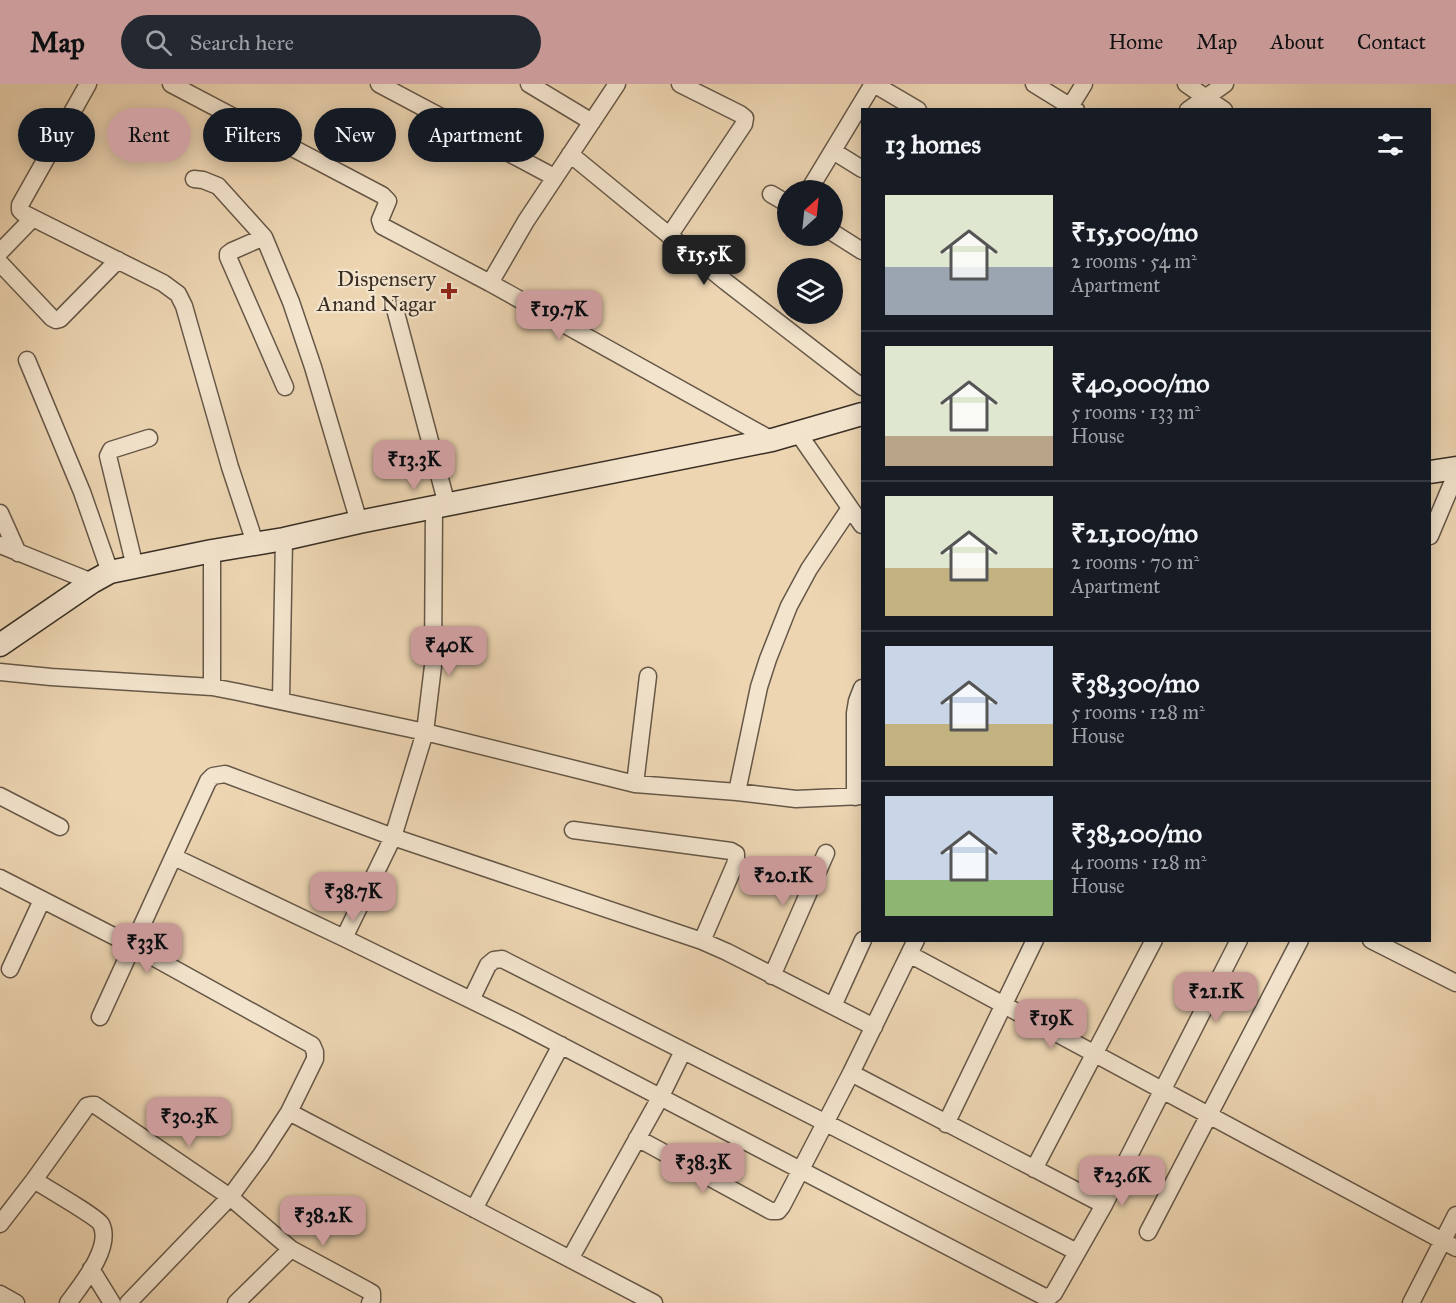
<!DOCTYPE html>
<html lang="en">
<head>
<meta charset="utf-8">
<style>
	:root { --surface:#171b24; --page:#242831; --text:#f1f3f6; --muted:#9ea1a6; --line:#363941; --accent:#c59692 }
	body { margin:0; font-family:"IM FELL Great Primer",serif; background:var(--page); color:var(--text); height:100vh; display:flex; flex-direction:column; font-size:22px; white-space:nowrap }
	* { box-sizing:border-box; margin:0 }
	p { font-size:20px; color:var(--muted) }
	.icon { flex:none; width:33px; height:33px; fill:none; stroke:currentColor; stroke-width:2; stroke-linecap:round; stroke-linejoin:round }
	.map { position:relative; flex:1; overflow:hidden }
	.details { position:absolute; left:861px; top:24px; width:570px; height:834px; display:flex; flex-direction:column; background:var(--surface); border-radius:0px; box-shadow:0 3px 15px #0003 }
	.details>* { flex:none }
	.banner { position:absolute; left:18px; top:24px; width:570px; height:54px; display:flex; gap:12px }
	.needle { width:39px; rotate:27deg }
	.buttons { position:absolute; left:777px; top:96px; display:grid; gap:12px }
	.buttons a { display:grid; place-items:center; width:66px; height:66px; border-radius:50%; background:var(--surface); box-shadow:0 3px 15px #0003; font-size:30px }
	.price { position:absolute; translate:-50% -51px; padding:0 14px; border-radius:12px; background:var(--accent); color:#111; font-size:20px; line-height:39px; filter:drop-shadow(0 2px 3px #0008) }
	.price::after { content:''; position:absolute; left:50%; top:36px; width:18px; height:14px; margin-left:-9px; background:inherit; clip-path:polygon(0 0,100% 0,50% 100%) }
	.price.active { background:#222; color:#fff }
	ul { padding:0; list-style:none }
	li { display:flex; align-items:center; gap:18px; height:150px; padding:0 24px }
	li+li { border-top:2px solid var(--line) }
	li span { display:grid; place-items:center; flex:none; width:168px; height:120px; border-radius:0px; color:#555 }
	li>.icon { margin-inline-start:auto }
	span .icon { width:72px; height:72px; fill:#fffc; stroke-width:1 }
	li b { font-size:26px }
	h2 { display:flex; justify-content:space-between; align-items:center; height:72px; padding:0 24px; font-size:26px }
	.tag { padding:0 21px; border-radius:27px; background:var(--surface); box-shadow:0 3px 15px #0003; font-size:21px; line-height:54px }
	.tag.active { background:var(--accent); color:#111 }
	header { display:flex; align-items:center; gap:36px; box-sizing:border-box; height:84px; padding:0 30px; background:var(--accent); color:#111 }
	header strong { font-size:28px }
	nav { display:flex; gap:33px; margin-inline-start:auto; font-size:21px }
	.search { width:420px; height:54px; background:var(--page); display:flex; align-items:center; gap:15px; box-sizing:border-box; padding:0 21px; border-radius:33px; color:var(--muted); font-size:22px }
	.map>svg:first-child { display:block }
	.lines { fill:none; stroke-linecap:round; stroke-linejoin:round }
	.street-casing { stroke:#665848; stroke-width:19 }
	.secondary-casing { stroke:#392f24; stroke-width:25 }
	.street { stroke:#f3e4cd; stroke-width:16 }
	.secondary { stroke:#f3e4cd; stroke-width:22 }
	.poi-dot { fill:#8f2418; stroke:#f3e4cd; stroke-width:2 }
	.labels { text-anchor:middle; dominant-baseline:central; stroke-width:4.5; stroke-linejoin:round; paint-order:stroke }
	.poi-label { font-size:22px; fill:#392f24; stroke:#f3e4cd; text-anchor:end }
</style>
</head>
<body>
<header>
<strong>Map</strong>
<div class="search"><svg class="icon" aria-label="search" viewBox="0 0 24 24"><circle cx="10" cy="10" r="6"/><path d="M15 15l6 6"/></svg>Search here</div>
<nav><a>Home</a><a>Map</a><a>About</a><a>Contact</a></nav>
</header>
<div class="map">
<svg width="1456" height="1219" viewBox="0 0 1456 1219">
	<rect width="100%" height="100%" fill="#edd5b2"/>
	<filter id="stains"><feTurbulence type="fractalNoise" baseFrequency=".00333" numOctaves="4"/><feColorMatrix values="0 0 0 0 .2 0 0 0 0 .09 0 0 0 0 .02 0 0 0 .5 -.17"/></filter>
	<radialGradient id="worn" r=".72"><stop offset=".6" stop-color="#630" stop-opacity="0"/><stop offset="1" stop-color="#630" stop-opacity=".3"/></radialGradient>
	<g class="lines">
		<g class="street-casing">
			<path id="street" d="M88,0L20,121V126L23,129L163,199L178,210L184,222L230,383L255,459
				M171,0L382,111L388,117L380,136L382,142L490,199L772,356
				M379,0L554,93
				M529,0L592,38
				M874,0L918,26
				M1034,0L1076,26
				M1186,0L1224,26
				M1068,26L1084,0
				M1188,26L1225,0
				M833,67L862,85
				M570,70L726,198L862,303
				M194,95L203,96L218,102L264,153
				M809,106L873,0
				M771,110L788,120
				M832,148L862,167
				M669,152L744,40L745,34L740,30L680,0
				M0,168L33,134
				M0,179L52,234L56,236L60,235L118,176
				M490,199L526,137L617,0
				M395,225L447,421
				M27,276L82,408L110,488
				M285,303L228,173V170L232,167L264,153L291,218L313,283L359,438
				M798,349L862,441
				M0,429L18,469
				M1430,452L1456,390
				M0,461L92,498
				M135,483L108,372L111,366L149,354
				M0,588L51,593L212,603L238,608L425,648L635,700L737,708L796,715L862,712
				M212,603V467
				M281,616L284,455
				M635,700L648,592
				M737,708L759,603L768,575L789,522L809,485L850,424
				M0,712L60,743
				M855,713V629L857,617L862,604
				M573,746L731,767L736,770V778L702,857
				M174,773L344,854L516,938L1041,1211L1048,1214L1054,1209L1104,1121L1239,856
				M0,794L133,862L312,961L315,968V975L289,1028L261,1071L230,1113L128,1219
				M344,854L393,753L425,648L433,582L434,424
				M1371,856L1456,899
				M909,870L1456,1164
				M10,885L42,816
				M772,892L826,769
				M471,916L488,881L494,876L502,875L826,1039L1077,1168
				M833,922L863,856
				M100,933L208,697L213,692L225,690L393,753L702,857L727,868L874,943
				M851,989L1104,1121
				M289,1028L654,1219
				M946,1040L1035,856
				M637,1054L771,1127H778L782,1122L851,989L916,856
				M1034,1085L1154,856
				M34,1096C45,1103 97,1133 101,1140C113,1163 81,1201 68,1219
				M474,1125L561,961
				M0,1140L34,1096L87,1022L91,1021H95L230,1113L291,1165L367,1206L372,1209V1216L370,1219
				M1148,1148L1300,856
				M570,1175L661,1012L683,967
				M91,1185L112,1219
				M0,1210L16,1219
				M236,1219L291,1165
				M1411,1219L1456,1131"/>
		</g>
		<g class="secondary-casing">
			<path id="secondary" d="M1430,388L1456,384
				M0,561L92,498L110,488L212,467L284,455L359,438L772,356L862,330"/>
		</g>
		<use href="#street" class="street"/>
		<use href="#secondary" class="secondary"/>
	</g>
	<path class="poi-dot" d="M446 198h6v6h6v6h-6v6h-6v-6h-6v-6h6z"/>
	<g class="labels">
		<g class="poi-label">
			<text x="436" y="194">Dispensery<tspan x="436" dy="25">Anand Nagar</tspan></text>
		</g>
	</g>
	<rect width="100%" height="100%" filter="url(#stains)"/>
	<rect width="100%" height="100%" fill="url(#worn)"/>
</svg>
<div class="buttons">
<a><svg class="needle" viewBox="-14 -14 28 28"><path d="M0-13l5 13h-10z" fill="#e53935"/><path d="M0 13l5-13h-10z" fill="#9ea1a6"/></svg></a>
<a><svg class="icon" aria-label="layers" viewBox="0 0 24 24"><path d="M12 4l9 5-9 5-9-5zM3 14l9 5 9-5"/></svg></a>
</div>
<b class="price active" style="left:704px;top:202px">₹15.5K</b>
<b class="price" style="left:559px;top:257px">₹19.7K</b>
<b class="price" style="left:414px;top:407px">₹13.3K</b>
<b class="price" style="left:449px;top:593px">₹40K</b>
<b class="price" style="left:783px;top:823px">₹20.1K</b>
<b class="price" style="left:353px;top:839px">₹38.7K</b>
<b class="price" style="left:147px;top:890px">₹33K</b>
<b class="price" style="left:1216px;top:939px">₹21.1K</b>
<b class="price" style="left:1051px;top:966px">₹19K</b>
<b class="price" style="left:189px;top:1064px">₹30.3K</b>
<b class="price" style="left:703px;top:1110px">₹38.3K</b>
<b class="price" style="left:1122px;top:1123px">₹23.6K</b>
<b class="price" style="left:323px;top:1163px">₹38.2K</b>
<div class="banner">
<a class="tag">Buy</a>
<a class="tag active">Rent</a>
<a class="tag">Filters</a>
<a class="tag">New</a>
<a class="tag">Apartment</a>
</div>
<section class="details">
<h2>13 homes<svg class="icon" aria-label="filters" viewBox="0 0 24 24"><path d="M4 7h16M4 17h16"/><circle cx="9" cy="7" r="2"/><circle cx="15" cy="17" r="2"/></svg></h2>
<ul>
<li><span style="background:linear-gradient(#dfe7d0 60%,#9aa5b1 0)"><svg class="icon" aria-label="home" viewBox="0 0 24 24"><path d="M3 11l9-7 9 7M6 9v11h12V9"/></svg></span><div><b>₹15,500/mo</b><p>2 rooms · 54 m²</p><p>Apartment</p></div></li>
<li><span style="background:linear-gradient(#dfe7d0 75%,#b9a48a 0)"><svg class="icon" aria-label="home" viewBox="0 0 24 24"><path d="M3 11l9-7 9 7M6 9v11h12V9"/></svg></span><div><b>₹40,000/mo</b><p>5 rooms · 133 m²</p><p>House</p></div></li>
<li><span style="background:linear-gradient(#dfe7d0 60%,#c2b280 0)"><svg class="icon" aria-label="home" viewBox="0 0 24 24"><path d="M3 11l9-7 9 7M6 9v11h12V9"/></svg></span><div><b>₹21,100/mo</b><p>2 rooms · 70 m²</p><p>Apartment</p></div></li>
<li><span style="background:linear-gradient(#c9d6e8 65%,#c2b280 0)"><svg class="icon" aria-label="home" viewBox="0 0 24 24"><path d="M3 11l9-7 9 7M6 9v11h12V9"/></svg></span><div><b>₹38,300/mo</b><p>5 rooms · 128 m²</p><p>House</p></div></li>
<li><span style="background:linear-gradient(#c9d6e8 70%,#8fb573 0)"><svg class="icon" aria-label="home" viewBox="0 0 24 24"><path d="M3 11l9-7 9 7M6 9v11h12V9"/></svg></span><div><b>₹38,200/mo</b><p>4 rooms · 128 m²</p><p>House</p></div></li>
</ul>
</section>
</div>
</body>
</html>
